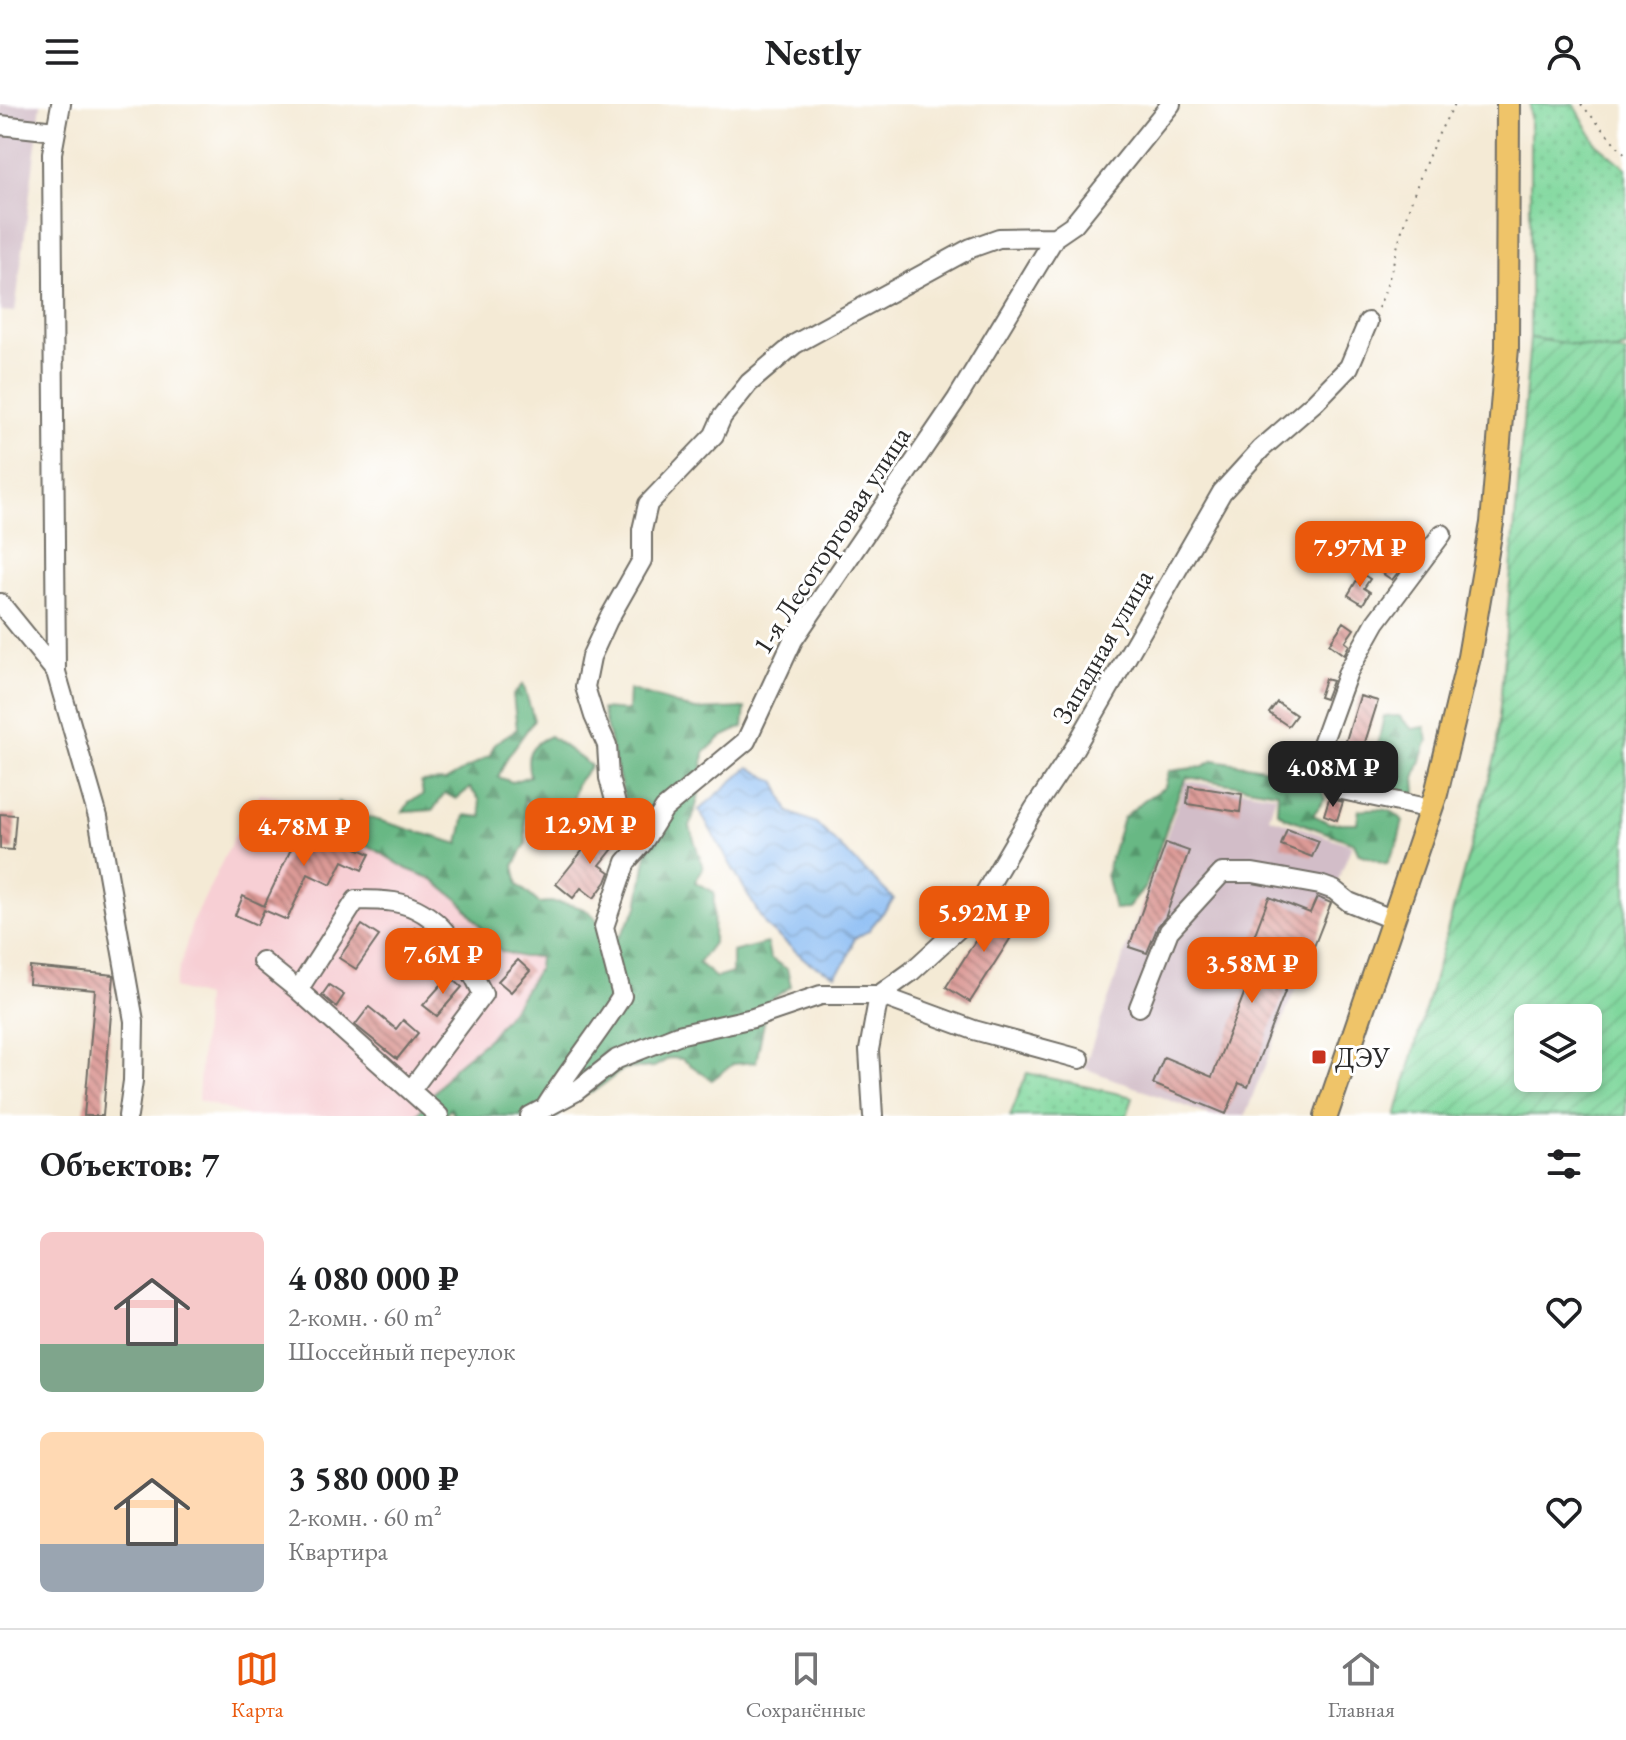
<!DOCTYPE html>
<html lang="ru">
<head>
<meta charset="utf-8">
<style>
	:root { --surface:#fff; --page:#f6f6f6; --text:#202124; --muted:#757577; --line:#e0e0e0; --accent:#ea580c }
	body { margin:0; font-family:"EB Garamond",serif; background:var(--page); color:var(--text); height:100vh; display:flex; flex-direction:column; font-size:30px; white-space:nowrap }
	* { box-sizing:border-box; margin:0 }
	p { font-size:26px; color:var(--muted) }
	.icon { flex:none; width:44px; height:44px; fill:none; stroke:currentColor; stroke-width:2; stroke-linecap:round; stroke-linejoin:round }
	.map { position:relative; height:1012px; overflow:hidden }
	.drawer { display:flex; flex-direction:column; background:var(--surface); flex:1 }
	.drawer>* { flex:none }
	.buttons { position:absolute; left:1514px; top:900px; display:grid; gap:16px }
	.buttons a { display:grid; place-items:center; width:88px; height:88px; border-radius:12px; background:var(--surface); box-shadow:0 4px 12px #0003; font-size:40px }
	.price { position:absolute; translate:-50% -68px; padding:0 18px; border-radius:16px; background:var(--accent); color:#fff; font-size:26px; line-height:52px; filter:drop-shadow(0 2px 4px #0008) }
	.price::after { content:''; position:absolute; left:50%; top:48px; width:24px; height:18px; margin-left:-12px; background:inherit; clip-path:polygon(0 0,100% 0,50% 100%) }
	.price.selected { background:#222; color:#fff }
	ul { padding:0; list-style:none }
	li { display:flex; align-items:center; gap:24px; height:200px; padding:0 40px }
	li span { display:grid; place-items:center; flex:none; width:224px; height:160px; border-radius:12px; color:#555 }
	li>.icon { margin-inline-start:auto }
	span .icon { width:96px; height:96px; fill:#fffc; stroke-width:1 }
	li b { font-size:34px }
	h2 { display:flex; justify-content:space-between; align-items:center; height:96px; padding:0 40px; font-size:34px }
	header { display:flex; justify-content:space-between; align-items:center; height:104px; padding:0 40px; background:var(--surface); font-size:36px; font-weight:700 }
	.menu { display:flex; justify-content:space-around; align-items:center; height:112px; border-top:2px solid var(--line); background:var(--surface); font-size:22px; color:var(--muted) }
	.menu a { display:grid; justify-items:center; gap:4px }
	.menu .selected { color:var(--accent) }
	.map>svg:first-child { display:block }
	.built { fill:#f7cfd4 }
	.industrial { fill:#d2bdc8 }
	.grass { fill:url(#grass-dots); stroke:#558164; stroke-width:2 }
	.forest { fill:url(#forest-firs); stroke:#497258; stroke-width:2 }
	.garden { fill:url(#garden-furrows); stroke:#558164; stroke-width:2; fill-rule:evenodd }
	.water { fill:url(#water-waves); stroke:#58728f; stroke-width:2 }
	.building { fill:url(#building-back-hatch) }
	.lines { fill:none; stroke-linecap:round; stroke-linejoin:round }
	.minor-casing { stroke:#716e66; stroke-width:22 }
	.major-casing { stroke:#716e66; stroke-width:26 }
	.path { stroke:#716e66; stroke-width:2; stroke-dasharray:2 6; stroke-linecap:butt }
	.minor { stroke:#fff; stroke-width:18 }
	.major { stroke:#efc469; stroke-width:22 }
	.poi-dot { fill:#c8321e; stroke:#fff; stroke-width:3 }
	.labels { text-anchor:middle; dominant-baseline:central; stroke-width:6; stroke-linejoin:round; paint-order:stroke }
	.street-label { font-size:28px; fill:#2b2b2b; stroke:#fff }
	.poi-label { font-size:28px; fill:#2b2b2b; stroke:#fff; text-anchor:start }
</style>
</head>
<body>
<header><svg class="icon" aria-label="menu" viewBox="0 0 24 24"><path d="M4 6h16M4 12h16M4 18h16"/></svg>Nestly<svg class="icon" aria-label="person" viewBox="0 0 24 24"><circle cx="12" cy="8" r="4"/><path d="M4 21q1-7 8-7t8 7"/></svg></header>
<div class="map">
<svg width="1626" height="1012" viewBox="0 0 1626 1012">
	<defs>
		<pattern id="grass-dots" width="8" height="8" patternUnits="userSpaceOnUse" patternTransform="scale(2)"><rect width="8" height="8" fill="#7fd79c"/><path d="M2 2h.1M6 6h.1" fill="none" stroke="#6eb987" stroke-width="1.8" stroke-linecap="round"/></pattern>
		<pattern id="forest-firs" width="22" height="20" patternUnits="userSpaceOnUse" patternTransform="scale(2)"><rect width="22" height="20" fill="#67b884"/><path d="M5 1l3.5 6h-7zM16 11l3.5 6h-7z" fill="#55966c"/></pattern>
		<pattern id="garden-furrows" width="10" height="10" patternUnits="userSpaceOnUse" patternTransform="scale(2)"><rect width="10" height="10" fill="#7fd79c"/><path d="M-1 1l2-2M0 10L10 0M9 11l2-2" fill="none" stroke="#6eb987"/></pattern>
		<pattern id="water-waves" width="16" height="10" patternUnits="userSpaceOnUse" patternTransform="scale(2)"><rect width="16" height="10" fill="#85b9f3"/><path d="M0 5q4-4 8 0t8 0" fill="none" stroke="#6d97c5"/></pattern>
		<pattern id="building-back-hatch" width="6" height="6" patternUnits="userSpaceOnUse" patternTransform="scale(2)"><rect width="6" height="6" fill="#db9a96"/><path d="M-1 5l2 2M0 0l6 6M5-1l2 2" fill="none" stroke="#b27e7b"/></pattern>
	</defs>
	<rect width="100%" height="100%" fill="#fff"/>
	<filter id="ink" filterUnits="userSpaceOnUse"><feTurbulence type="fractalNoise" baseFrequency=".0125" numOctaves="2"/><feDisplacementMap in="SourceGraphic" scale="16" xChannelSelector="R" yChannelSelector="G"/><feConvolveMatrix kernelMatrix="1 2 1 2 8 2 1 2 1" color-interpolation-filters="sRGB"/></filter>
	<filter id="wash" filterUnits="userSpaceOnUse"><feTurbulence type="fractalNoise" baseFrequency=".006" numOctaves="4" result="noise"/><feDisplacementMap in="SourceGraphic" scale="32" xChannelSelector="R" yChannelSelector="G"/><feGaussianBlur stdDeviation="1.8" result="paint"/><feColorMatrix in="noise" values="0 0 0 0 0 0 0 0 0 0 0 0 0 0 0 0 0 1.4 0 .05"/><feComposite in="paint" operator="in"/></filter>
	<g filter="url(#wash)">
		<rect width="100%" height="100%" fill="#f4ead5"/>
		<path class="built" d="M260,689L322,701L414,758L548,861L427,1012H247L198,996L205,893L174,884L192,820L233,735Z"/>
		<path class="industrial" d="M0,0H41L15,208L0,207Z
			M1186,677L1276,691L1269,713L1352,741L1245,1012H1211L1084,964Z"/>
		<path class="grass" d="M1530,0H1574L1596,39L1626,64V244L1616,247L1530,234Z
			M1027,969L1133,993L1127,1012H1010Z"/>
		<path class="forest" d="M523,580L534,616L507,654L498,673L512,678L530,672C525,650 529,641 550,632L591,662L576,680L572,696L560,719L539,724L524,690L526,740L514,762L518,781L539,799C555,797 586,800 596,815C599,819 599,824 601,828L619,833L638,803L648,742L663,729L646,709L625,698L602,605L628,607L629,585L695,606L745,604L743,623L720,634L704,649L698,695L690,723L703,764L695,778L714,788L713,839L698,859L716,874L732,869V848L767,839L770,854L787,865L791,882L768,898L756,958L733,960L712,976L682,955L670,954L654,963L624,965L594,987L569,997L558,1012H454L451,1004L444,1012H416L455,962L488,935L516,900L538,865L539,853H522L501,847L460,797L430,774L407,765L376,746L330,726L338,698L364,712L459,740L465,711L482,713L479,695L470,684L456,695L445,689L433,706L403,708L410,697L423,691L421,678L445,677L490,651L495,639L517,625L513,591Z
			M1384,612H1399L1412,625L1425,623L1428,636L1415,674L1416,689L1410,697L1368,686Z
			M1214,656L1282,667L1295,675L1311,679L1323,688L1325,695L1313,711L1329,719H1357L1359,706C1375,704 1393,702 1403,717L1397,741L1387,760L1359,750L1354,739L1285,713L1277,707L1278,688L1187,673L1179,689L1146,782L1128,804L1114,805L1106,770L1123,714L1144,696L1165,683L1169,667L1202,663Z"/>
		<path class="garden" d="M1530,234L1626,249V1012H1396L1496,650ZM1528,914H1588V974H1528Z"/>
		<path class="water" d="M749,663L776,678L789,708L816,719L894,795L868,827L854,835L847,856L835,871L808,858L766,822L699,706Z"/>
		<g id="blocks">
			<path class="building" d="M1384,453L1401,465L1392,476L1376,465Z
				M1361,469L1370,475L1364,484L1370,488L1363,500L1348,491Z
				M1344,518L1354,525L1345,538L1349,541L1344,551L1329,540Z
				M1325,575L1332,577L1325,595L1319,593Z
				M1360,592L1378,597L1355,670L1337,665Z
				M1277,598L1296,611L1288,622L1269,609Z
				M1189,682L1242,690L1240,708L1187,700Z
				M1329,695L1343,698L1337,716L1324,711Z
				M310,705L328,714L322,728L370,750L362,766L343,757L331,781L308,770L287,816L264,806L257,821L235,811L243,792L264,802Z
				M0,710L16,711L13,746L0,745Z
				M602,722L620,736L600,761L610,768L606,778L594,794L581,784L573,794L556,780Z
				M1287,725L1319,737L1312,753L1281,741Z
				M1166,739L1189,747L1165,814L1158,822L1147,849L1129,843Z
				M1269,793L1310,809L1317,793L1331,799L1313,845L1303,841L1248,983L1239,979L1226,1010L1153,980L1164,953L1212,973L1247,882L1237,877Z
				M998,801L1022,816L970,898L946,883Z
				M362,821L379,832L356,865L339,854Z
				M415,823L434,837L413,864L395,850Z
				M518,856L530,867L511,888L498,877Z
				M30,863L114,871L103,1012H84L95,886L29,880Z
				M449,872L462,883L437,912L423,901Z
				M329,881L344,891L336,903L322,891Z
				M369,903L396,925L403,916L418,929L397,955L355,921Z"/>
		</g>
	</g>
	<g filter="url(#ink)">
		<use href="#blocks" fill-opacity="0" stroke="#716e66" stroke-width="2"/>
		<g class="lines">
			<g class="minor-casing">
				<path id="minor" d="M0,21L56,27
					M0,499L56,568L98,713L134,917L133,977L128,1012
					M56,568L52,49L61,0
					M1431,705L1333,684L1316,656L1348,568L1376,518L1442,430
					M636,747L632,723L617,704L609,674L607,641L594,612L585,583L591,553L608,516L642,456V426L648,400L714,331L722,313L749,279L795,240L971,144L999,134L1055,133L1074,120L1171,0
					M262,857L298,886L439,1012
					M298,886L356,796C368,796 381,796 394,798C442,806 463,851 483,890L411,986
					M879,891L911,868L958,825L983,792L1034,705L1074,645L1222,388L1261,345L1315,298L1349,263L1368,218
					M1139,903L1169,827L1222,769H1253L1320,781L1334,786L1349,798L1394,816
					M545,1004C569,965 598,931 622,892L604,823L626,758L642,740L664,705L746,637L793,536L957,295L1055,133
					M530,1012L575,988L617,955L678,931L753,914L821,891H879L974,926L1080,955
					M873,1012L869,946L879,891"/>
			</g>
			<g class="major-casing">
				<path id="major" d="M1326,1012L1436,690L1469,553L1492,419L1507,244L1508,0"/>
			</g>
			<path class="path" d="M1581,0L1626,52
				M1378,204C1390,178 1394,153 1402,126C1415,84 1432,38 1455,0"/>
			<use href="#minor" class="minor"/>
			<use href="#major" class="major"/>
		</g>
	</g>
	<rect class="poi-dot" x="1311" y="945" width="16" height="16" rx="4"/>
	<g class="labels">
		<g class="street-label">
			<text transform="translate(831 436) rotate(-57)">1-я Лесоторговая улица</text>
			<text transform="translate(1102 542) rotate(-60)">Западная улица</text>
		</g>
		<g class="poi-label">
			<text x="1335" y="953">ДЭУ</text>
		</g>
	</g>
</svg>
<div class="buttons">
<a><svg class="icon" aria-label="layers" viewBox="0 0 24 24"><path d="M12 4l9 5-9 5-9-5zM3 14l9 5 9-5"/></svg></a>
</div>
<b class="price" style="left:1360px;top:485px">7.97M ₽</b>
<b class="price selected" style="left:1333px;top:705px">4.08M ₽</b>
<b class="price" style="left:590px;top:762px">12.9M ₽</b>
<b class="price" style="left:304px;top:764px">4.78M ₽</b>
<b class="price" style="left:984px;top:850px">5.92M ₽</b>
<b class="price" style="left:443px;top:892px">7.6M ₽</b>
<b class="price" style="left:1252px;top:901px">3.58M ₽</b>
</div>
<section class="drawer">
<h2>Объектов: 7<svg class="icon" aria-label="filters" viewBox="0 0 24 24"><path d="M4 7h16M4 17h16"/><circle cx="9" cy="7" r="2"/><circle cx="15" cy="17" r="2"/></svg></h2>
<ul>
<li><span style="background:linear-gradient(#f6c9c9 70%,#7fa58c 0)"><svg class="icon" aria-label="home" viewBox="0 0 24 24"><path d="M3 11l9-7 9 7M6 9v11h12V9"/></svg></span><div><b>4 080 000 ₽</b><p>2-комн. · 60 m²</p><p>Шоссейный переулок</p></div><svg class="icon" aria-label="heart" viewBox="0 0 24 24"><path d="M12 20l-8-8c-3-5 5-10 8-4 3-6 11-1 8 4z"/></svg></li>
<li><span style="background:linear-gradient(#ffd9b3 70%,#9aa5b1 0)"><svg class="icon" aria-label="home" viewBox="0 0 24 24"><path d="M3 11l9-7 9 7M6 9v11h12V9"/></svg></span><div><b>3 580 000 ₽</b><p>2-комн. · 60 m²</p><p>Квартира</p></div><svg class="icon" aria-label="heart" viewBox="0 0 24 24"><path d="M12 20l-8-8c-3-5 5-10 8-4 3-6 11-1 8 4z"/></svg></li>
</ul>
</section>
<nav class="menu">
<a class="selected"><svg class="icon" aria-label="map" viewBox="0 0 24 24"><path d="M3 6l6-2 6 2 6-2v14l-6 2-6-2-6 2zM9 4v14M15 6v14"/></svg>Карта</a>
<a><svg class="icon" aria-label="saved" viewBox="0 0 24 24"><path d="M7 4h10v16l-5-4-5 4z"/></svg>Сохранённые</a>
<a><svg class="icon" aria-label="home" viewBox="0 0 24 24"><path d="M3 11l9-7 9 7M6 9v11h12V9"/></svg>Главная</a>
</nav>
</body>
</html>
